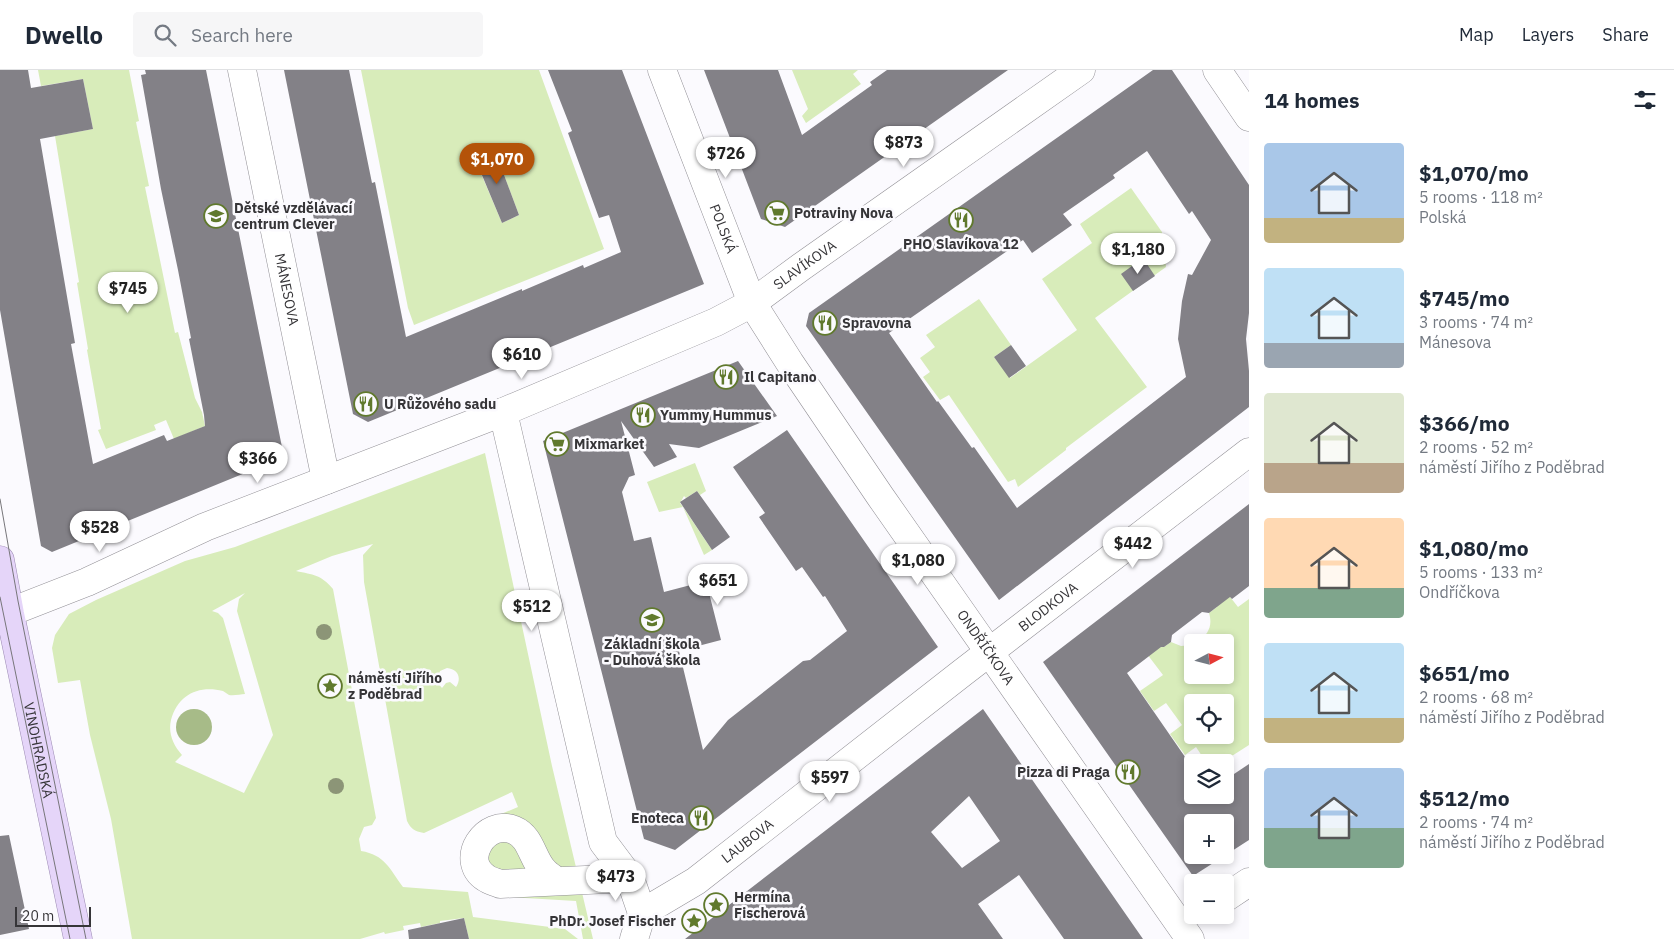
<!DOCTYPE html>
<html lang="en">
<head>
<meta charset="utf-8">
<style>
	:root { --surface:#fff; --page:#f6f6f7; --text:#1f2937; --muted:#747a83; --line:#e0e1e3; --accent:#b45309 }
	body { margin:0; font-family:"IBM Plex Sans",sans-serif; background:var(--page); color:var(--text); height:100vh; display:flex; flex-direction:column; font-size:19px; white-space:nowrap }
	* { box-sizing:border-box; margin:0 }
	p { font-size:16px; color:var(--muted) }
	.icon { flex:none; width:28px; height:28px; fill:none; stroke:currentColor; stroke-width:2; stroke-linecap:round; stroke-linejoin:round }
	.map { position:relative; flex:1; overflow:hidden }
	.sheet { display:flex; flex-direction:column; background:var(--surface); width:425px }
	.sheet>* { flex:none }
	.needle { width:32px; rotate:83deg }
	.fabs { position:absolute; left:1184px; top:564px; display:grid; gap:10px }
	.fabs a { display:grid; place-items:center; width:50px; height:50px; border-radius:5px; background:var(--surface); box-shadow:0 2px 8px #0003; font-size:25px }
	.scale { position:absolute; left:15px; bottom:12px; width:76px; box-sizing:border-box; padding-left:5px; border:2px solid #363538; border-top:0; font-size:14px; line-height:18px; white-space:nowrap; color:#363538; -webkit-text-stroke:4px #fbfafe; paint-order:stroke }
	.price { position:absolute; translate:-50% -42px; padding:0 11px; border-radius:18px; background:#fff; color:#222; font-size:16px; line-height:32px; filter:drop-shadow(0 1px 2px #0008) }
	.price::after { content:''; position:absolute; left:50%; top:30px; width:15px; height:11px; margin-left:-8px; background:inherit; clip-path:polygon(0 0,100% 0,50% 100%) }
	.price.active { background:var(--accent); color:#fff }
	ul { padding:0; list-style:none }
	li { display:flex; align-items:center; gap:15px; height:125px; padding:0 15px }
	li span { display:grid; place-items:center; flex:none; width:140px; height:100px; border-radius:5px; color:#555 }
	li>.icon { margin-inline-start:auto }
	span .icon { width:60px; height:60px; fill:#fffc; stroke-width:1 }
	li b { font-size:21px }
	h2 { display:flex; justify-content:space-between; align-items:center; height:60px; padding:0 15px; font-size:21px }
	header { display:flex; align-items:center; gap:30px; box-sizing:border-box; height:70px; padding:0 25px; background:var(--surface); border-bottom:1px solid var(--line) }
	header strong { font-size:24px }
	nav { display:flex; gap:28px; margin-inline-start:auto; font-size:18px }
	.search { width:350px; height:45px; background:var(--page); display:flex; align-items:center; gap:12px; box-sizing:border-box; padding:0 18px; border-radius:5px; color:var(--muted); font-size:19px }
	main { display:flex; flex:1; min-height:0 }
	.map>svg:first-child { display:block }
	.green { fill:#d8ecba; fill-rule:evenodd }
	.water { fill:#a7bb88 }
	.building { fill:#838187; fill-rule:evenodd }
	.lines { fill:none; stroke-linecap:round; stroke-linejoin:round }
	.minor-casing { stroke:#929096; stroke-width:29 }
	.major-casing { stroke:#9c8bb3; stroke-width:29 }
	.minor { stroke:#fff; stroke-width:28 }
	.major { stroke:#e5d5f9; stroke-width:28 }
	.tram { stroke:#77767a; stroke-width:1 }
	.tree { fill:#8c9577 }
	.labels { text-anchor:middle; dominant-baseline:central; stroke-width:5; stroke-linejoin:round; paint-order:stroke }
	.poi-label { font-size:14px; font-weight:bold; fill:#363538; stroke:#fbfafe; text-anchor:start }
	.street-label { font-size:14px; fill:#363538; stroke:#fbfafe }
</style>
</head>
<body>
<header>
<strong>Dwello</strong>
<div class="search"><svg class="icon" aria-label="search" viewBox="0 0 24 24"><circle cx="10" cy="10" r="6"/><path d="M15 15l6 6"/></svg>Search here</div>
<nav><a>Map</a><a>Layers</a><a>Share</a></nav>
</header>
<main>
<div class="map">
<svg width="1249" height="869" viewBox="0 0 1249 869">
	<rect width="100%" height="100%" fill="#fbfafe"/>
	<path class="green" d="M38,0H129L139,51L136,52L149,116L145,117L175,263L178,262L195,328L202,342L205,356L174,369L166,350L154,355L156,360L106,379L98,360L101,359L87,280L88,279L77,213L79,212L55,66L93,59L83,9L41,16Z
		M361,0H539L604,179L414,255L408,238ZM494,78L519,145L502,153L474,87Z
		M792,0H858L853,4L861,14L806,53L802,46L808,39Z
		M1131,118L1162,162L1166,197L1095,248L1147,317L1066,378V380L1018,417L1015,409L1008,412L949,325L940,330L923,307L930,302L920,288L935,277L926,265L979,229L1011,275L994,287L1010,308L1077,260L1042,209L1092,173L1080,154Z
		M485,383L552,696L593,869H583L576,831L507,827L479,819L464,804L460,789L463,773L477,754L518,737L512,722L424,763C414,761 411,759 407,751L364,512L363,485L373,474L332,486L296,501C314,505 320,504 333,519L376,748L372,755L364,757L359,769L361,781C385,785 389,798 403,817L468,822L473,847L565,859L578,869H469L464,848L440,851V853L421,857L420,853L403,856L404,860L385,864L384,862L360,869H132L111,749L90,665L80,610L58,613L52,578L55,565L69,544L96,530L185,491L235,477ZM245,523L239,529L237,541L273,665L244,723L175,692L182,685C173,675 168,663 171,650C178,625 198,615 223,621C225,622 227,624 229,625C234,626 241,624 245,624L223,548L218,543L212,541ZM447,598C458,599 462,608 456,617L450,612L446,613L442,618L437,612L440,601Z
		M695,393L706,421L700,425L697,421L686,428L684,426L680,433L683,437L712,480L704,485L683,437L659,442L647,412Z
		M1227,523L1238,537L1249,529V675L1224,691L1222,690L1218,692H1206L1196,677L1185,685L1170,664L1182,655L1166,633L1154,641L1140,621L1163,605L1147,584L1158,576L1164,577L1171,572L1181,576L1192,575V605H1225V572H1198C1208,564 1213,556 1209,543L1217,537L1218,531ZM1192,632H1225V665H1192Z"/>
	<path class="water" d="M176 657a18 18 0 1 1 36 0a18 18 0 1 1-36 0Z"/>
	<path class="building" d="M0,0H28L31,18L83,9L93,59L40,69L75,273L71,274L93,394L164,365L167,371L205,356L204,345L189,269L191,268L178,200L161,119L141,5L146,4L145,0H206L284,387L52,482L41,476L0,240Z
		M284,0H349L372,113L375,112L406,267L522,219V221L583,195L584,198L621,182L609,145L599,148L568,63L572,61L548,0H622L704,214L368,352L353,344Z
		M704,0H778L802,65L872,15L870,12L887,0H1008L785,157L761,149Z
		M1153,0H1172L1249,115V243L1246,269L1249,301V337L999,530L806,256L809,243ZM1147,81L1189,144L1192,141L1211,170L1192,205L1188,204L1182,231L1178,269L1186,307L1017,438L974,377L972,378L938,331L937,332L889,263L1023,170L1032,183L1072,155L1063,144L1115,108L1113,105Z
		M494,78L519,145L502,153L474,86Z
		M1143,188L1155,206L1133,221L1121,204Z
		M1011,275L1026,296L1009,308L994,287Z
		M738,291L777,346L699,378L669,374L677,387L654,397L621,351L635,405L629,407L622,422L634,471L651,467L664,522L706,511L721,570L679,581L703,680L728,650L803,591L810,590L847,561L825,526L823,527L802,497L796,501L783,482L759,447L765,443L733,397L787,360L938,577L675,780L644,769L543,371Z
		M697,421L730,467L712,480L680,432Z
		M1249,434V516L1232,529L1230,527L1209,543L1202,542L1172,565L1171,572L1164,577H1161L1127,603L1192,697V733L1204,725H1225V710L1249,694V770L1193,806L1043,592ZM1192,752H1225V785H1192Z
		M983,639L1143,869H1064L1019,805L978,834L1003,869H685ZM969,726L1000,771L962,798L931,762Z
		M9,765L29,859L0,865V766Z
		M464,848L469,869H409L408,860Z"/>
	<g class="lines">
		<g class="minor-casing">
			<g id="minor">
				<path id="s1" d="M242,0L326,410"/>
				<path id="s2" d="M662,0L752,233L790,293L880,426L1190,869"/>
				<path d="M1217,0L1249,47"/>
				<path d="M503,342L603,772L630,808L642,843L634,869"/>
				<path id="s3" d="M0,546L87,512L205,457L503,342L716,252L752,233L801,197L1081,0"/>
				<path d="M555,810C551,807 546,804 543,800C532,788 531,767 514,760C486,748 458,790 486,808C490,811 496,812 500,814L630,808"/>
				<path d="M1225,828L1249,812"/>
				<path id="s4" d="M642,843L696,811L962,603L1249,382"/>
			</g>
		</g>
		<g class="major-casing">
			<g id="major">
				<path id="s5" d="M0,490L10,544L78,869"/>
			</g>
		</g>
		<use href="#minor" class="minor"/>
		<use href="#major" class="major"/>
		<path class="tram" d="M0,429L18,531L86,869
			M0,527L70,869"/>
	</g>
	<g class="tree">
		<circle cx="324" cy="562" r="8"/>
		<circle cx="336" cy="716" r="8"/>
	</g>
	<defs>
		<g id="supermarket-ring" transform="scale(1.25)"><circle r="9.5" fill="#fbfafe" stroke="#60792d" stroke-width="1.5"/><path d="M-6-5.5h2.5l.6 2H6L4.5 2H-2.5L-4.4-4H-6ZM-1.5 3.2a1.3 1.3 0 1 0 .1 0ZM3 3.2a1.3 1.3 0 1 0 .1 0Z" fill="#60792d"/></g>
		<g id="school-ring" transform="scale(1.25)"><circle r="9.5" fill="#fbfafe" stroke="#60792d" stroke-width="1.5"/><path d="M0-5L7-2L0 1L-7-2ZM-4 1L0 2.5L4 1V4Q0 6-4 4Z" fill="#60792d"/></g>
		<g id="restaurant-ring" transform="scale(1.25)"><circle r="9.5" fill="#fbfafe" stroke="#60792d" stroke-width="1.5"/><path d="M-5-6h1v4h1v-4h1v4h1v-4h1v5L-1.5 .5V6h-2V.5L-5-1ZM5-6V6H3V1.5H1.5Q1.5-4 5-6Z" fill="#60792d"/></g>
		<g id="sight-ring" transform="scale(1.25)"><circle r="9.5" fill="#fbfafe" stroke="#60792d" stroke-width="1.5"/><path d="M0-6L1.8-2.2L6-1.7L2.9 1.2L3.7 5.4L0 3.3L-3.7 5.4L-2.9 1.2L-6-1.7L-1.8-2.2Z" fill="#60792d"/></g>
	</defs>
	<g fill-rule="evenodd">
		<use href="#supermarket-ring" x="777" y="143"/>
		<use href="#school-ring" x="216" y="146"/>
		<use href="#restaurant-ring" x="961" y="150"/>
		<use href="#restaurant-ring" x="825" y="253"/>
		<use href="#restaurant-ring" x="726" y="307"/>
		<use href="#restaurant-ring" x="366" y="334"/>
		<use href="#restaurant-ring" x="643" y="345"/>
		<use href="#supermarket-ring" x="557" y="374"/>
		<use href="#school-ring" x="652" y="550"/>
		<use href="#sight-ring" x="330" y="616"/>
		<use href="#restaurant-ring" x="1128" y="702"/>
		<use href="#restaurant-ring" x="701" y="748"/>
		<use href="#sight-ring" x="716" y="835"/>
		<use href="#sight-ring" x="694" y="851"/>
	</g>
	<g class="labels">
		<g class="poi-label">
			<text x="234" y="138">Dětské vzdělávací<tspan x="234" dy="16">centrum Clever</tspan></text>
			<text x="794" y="143">Potraviny Nova</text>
			<text x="961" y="174" text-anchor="middle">PHO Slavíkova 12</text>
			<text x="842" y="253">Spravovna</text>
			<text x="744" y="307">Il Capitano</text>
			<text x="384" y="334">U Růžového sadu</text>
			<text x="660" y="345">Yummy Hummus</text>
			<text x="574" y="374">Mixmarket</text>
			<text x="652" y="574" text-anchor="middle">Základní škola<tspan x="652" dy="16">- Duhová škola</tspan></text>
			<text x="348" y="608">náměstí Jiřího<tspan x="348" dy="16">z Poděbrad</tspan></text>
			<text x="1110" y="702" text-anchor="end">Pizza di Praga</text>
			<text x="684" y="748" text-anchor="end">Enoteca</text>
			<text x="734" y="827">Hermína<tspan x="734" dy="16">Fischerová</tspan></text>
			<text x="676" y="851" text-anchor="end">PhDr. Josef Fischer</text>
		</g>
		<g class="street-label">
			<text stroke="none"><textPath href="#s2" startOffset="170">POLSKÁ</textPath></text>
			<text stroke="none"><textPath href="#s3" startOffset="880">SLAVÍKOVA</textPath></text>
			<text stroke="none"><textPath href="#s1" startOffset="224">MÁNESOVA</textPath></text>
			<text stroke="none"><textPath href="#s4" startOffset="509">BLODKOVA</textPath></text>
			<text stroke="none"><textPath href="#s2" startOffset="666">ONDŘÍČKOVA</textPath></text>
			<text stroke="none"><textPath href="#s5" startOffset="194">VINOHRADSKÁ</textPath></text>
			<text stroke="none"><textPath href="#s4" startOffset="128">LAUBOVA</textPath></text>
		</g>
	</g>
</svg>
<div class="fabs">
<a><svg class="needle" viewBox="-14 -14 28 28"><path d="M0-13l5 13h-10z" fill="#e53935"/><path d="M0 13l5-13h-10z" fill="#747a83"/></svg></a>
<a><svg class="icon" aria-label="locate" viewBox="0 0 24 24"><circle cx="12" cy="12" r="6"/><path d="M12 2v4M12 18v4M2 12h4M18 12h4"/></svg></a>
<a><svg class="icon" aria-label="layers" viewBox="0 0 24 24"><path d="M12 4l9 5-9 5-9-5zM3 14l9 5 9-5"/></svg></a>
<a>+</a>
<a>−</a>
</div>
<div class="scale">20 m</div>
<b class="price" style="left:904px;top:98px">$873</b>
<b class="price" style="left:726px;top:109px">$726</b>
<b class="price active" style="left:497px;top:115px">$1,070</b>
<b class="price" style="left:1138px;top:205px">$1,180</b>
<b class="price" style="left:128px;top:244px">$745</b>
<b class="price" style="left:522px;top:310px">$610</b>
<b class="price" style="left:258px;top:414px">$366</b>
<b class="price" style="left:100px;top:483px">$528</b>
<b class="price" style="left:1133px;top:499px">$442</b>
<b class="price" style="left:918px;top:516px">$1,080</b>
<b class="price" style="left:718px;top:536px">$651</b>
<b class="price" style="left:532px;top:562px">$512</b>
<b class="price" style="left:830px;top:733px">$597</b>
<b class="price" style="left:616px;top:832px">$473</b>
</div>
<section class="sheet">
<h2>14 homes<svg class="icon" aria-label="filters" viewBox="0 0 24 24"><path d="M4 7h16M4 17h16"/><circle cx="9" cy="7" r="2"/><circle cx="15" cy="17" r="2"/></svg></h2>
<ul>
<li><span style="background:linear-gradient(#a9c7e8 75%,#c2b280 0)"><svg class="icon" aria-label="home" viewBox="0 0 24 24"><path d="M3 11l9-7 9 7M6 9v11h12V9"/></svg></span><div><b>$1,070/mo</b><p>5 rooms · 118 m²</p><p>Polská</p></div></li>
<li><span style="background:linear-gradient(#bfe0f5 75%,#9aa5b1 0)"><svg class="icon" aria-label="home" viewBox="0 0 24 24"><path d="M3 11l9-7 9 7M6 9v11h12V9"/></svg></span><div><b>$745/mo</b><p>3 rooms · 74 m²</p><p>Mánesova</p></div></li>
<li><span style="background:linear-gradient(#dfe7d0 70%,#b9a48a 0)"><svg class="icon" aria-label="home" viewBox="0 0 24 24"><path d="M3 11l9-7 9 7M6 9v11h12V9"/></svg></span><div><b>$366/mo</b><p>2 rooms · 52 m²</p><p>náměstí Jiřího z Poděbrad</p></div></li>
<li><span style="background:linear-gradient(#ffd9b3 70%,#7fa58c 0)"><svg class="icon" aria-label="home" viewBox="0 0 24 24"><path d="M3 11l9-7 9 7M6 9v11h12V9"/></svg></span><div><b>$1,080/mo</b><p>5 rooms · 133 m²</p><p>Ondříčkova</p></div></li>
<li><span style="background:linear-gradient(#bfe0f5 75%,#c2b280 0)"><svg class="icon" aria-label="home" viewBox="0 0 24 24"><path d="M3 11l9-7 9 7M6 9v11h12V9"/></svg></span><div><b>$651/mo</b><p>2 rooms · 68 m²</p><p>náměstí Jiřího z Poděbrad</p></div></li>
<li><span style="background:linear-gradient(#a9c7e8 60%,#7fa58c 0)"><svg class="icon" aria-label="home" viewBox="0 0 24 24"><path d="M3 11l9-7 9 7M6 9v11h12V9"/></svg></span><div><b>$512/mo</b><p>2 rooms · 74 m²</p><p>náměstí Jiřího z Poděbrad</p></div></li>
</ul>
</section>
</main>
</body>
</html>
